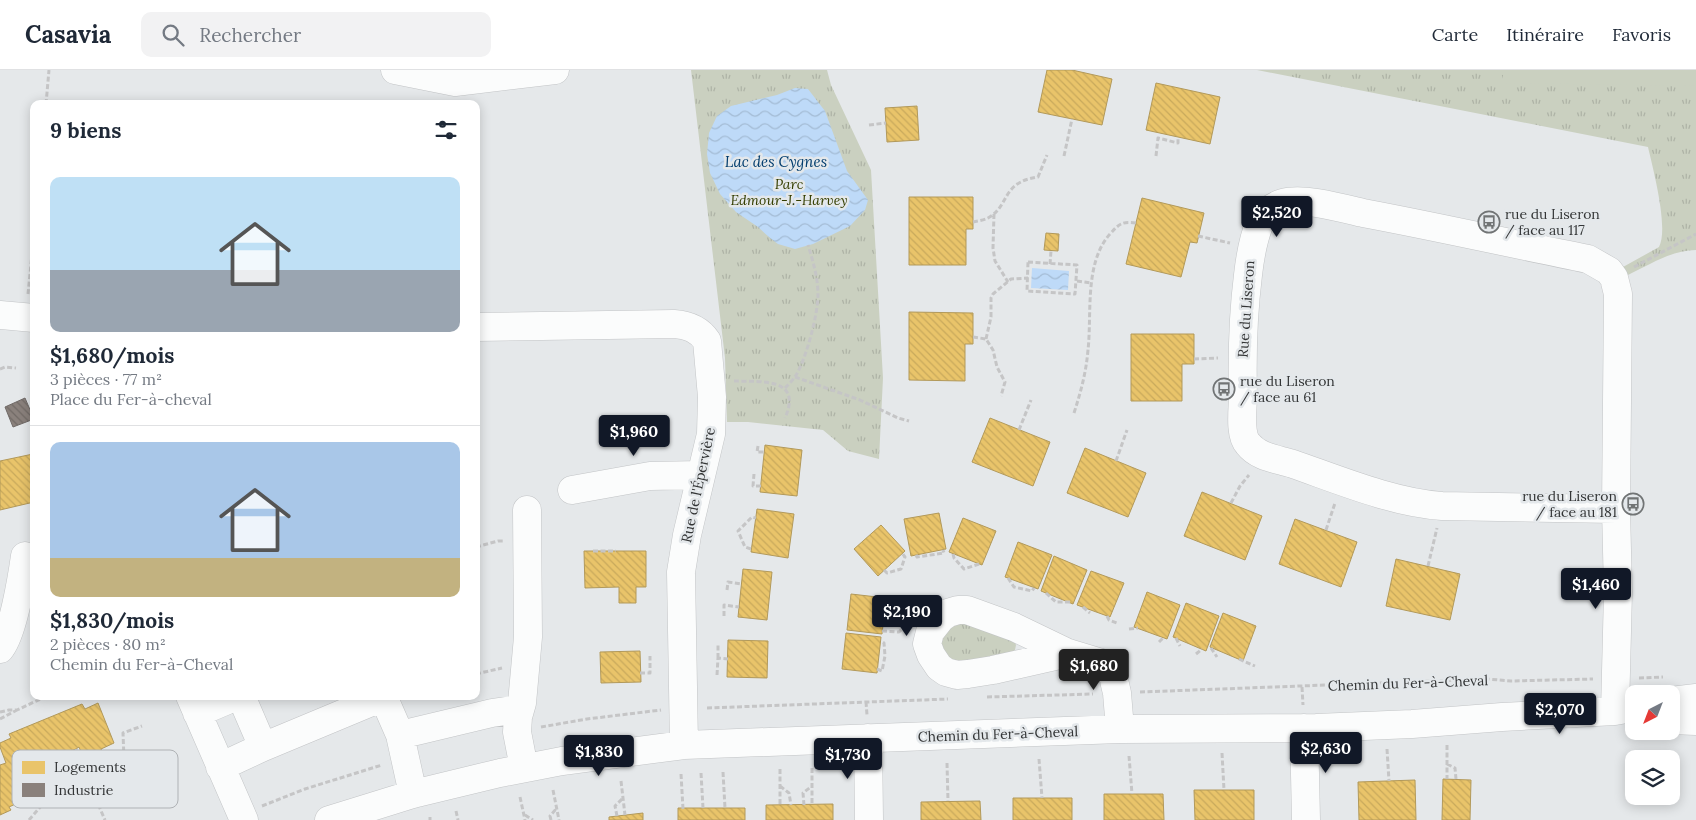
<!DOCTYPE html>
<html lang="fr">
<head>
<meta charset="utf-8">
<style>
	:root { --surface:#fff; --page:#f2f2f3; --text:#1f2937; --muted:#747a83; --line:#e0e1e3; --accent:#111827 }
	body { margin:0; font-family:Lora,serif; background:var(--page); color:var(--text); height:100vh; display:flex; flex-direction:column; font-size:19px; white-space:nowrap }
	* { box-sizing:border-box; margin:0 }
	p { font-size:16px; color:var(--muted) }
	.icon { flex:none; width:28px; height:28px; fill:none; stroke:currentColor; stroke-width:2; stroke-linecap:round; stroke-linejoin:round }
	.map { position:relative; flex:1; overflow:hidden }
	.details { position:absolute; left:30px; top:30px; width:450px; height:600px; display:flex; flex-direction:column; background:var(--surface); border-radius:10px; box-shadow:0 2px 12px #0003 }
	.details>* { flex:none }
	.needle { width:32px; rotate:222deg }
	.fabs { position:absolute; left:1625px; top:615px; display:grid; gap:10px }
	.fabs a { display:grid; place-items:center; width:55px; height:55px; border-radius:10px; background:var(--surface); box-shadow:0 2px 12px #0003; font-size:25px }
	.price { position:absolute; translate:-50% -42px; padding:0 11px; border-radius:5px; background:var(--accent); color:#fff; font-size:16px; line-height:32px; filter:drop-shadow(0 1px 2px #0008) }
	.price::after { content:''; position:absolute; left:50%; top:30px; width:15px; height:11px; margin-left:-8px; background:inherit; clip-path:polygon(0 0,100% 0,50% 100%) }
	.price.on { background:#222; color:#fff }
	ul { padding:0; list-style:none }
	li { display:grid; align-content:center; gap:10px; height:265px; padding:0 20px }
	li+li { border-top:1px solid var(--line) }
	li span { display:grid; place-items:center; height:155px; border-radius:10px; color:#555 }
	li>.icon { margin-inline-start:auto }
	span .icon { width:90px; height:90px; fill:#fffc; stroke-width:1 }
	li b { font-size:21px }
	h2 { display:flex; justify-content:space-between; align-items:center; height:60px; padding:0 20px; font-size:21px }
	header { display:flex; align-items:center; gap:30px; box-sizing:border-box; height:70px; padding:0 25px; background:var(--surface); border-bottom:1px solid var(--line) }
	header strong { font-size:24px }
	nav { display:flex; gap:28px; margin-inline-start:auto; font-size:18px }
	.search { width:350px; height:45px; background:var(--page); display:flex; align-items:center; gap:12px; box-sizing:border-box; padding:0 18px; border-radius:10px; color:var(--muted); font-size:19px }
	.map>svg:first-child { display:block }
	.grass { fill:url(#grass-tufts) }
	.garden { fill:#cad0c0 }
	.water { fill:url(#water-waves) }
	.homes { fill:url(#homes-back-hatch); stroke:#b2995a }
	.industry { fill:url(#industry-back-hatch); stroke:#706a67 }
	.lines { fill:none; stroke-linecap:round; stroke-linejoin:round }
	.minor-casing { stroke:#c2c4c6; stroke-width:29 }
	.path { stroke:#c5c5c6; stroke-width:3; stroke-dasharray:5 2.5; stroke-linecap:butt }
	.minor { stroke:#fbfcfc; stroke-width:28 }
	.labels { text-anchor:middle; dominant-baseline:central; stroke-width:5; stroke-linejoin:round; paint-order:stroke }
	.park-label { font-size:14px; font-style:italic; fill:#343e00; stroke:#e4e8eb }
	.poi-label { font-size:14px; fill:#333536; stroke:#e4e8eb; text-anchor:start }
	.street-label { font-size:14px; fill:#333536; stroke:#e4e8eb }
	.water-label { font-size:15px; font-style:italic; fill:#013c6d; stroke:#e4e8eb }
	.key { fill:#e4e8eb; stroke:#afb2b5; stroke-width:1 }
	.key-label { font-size:14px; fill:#333536 }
</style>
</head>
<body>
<header>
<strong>Casavia</strong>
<div class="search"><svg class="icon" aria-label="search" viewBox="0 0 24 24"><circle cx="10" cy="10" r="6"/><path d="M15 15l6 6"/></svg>Rechercher</div>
<nav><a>Carte</a><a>Itinéraire</a><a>Favoris</a></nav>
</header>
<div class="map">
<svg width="1696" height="750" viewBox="0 0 1696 750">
	<defs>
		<pattern id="grass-tufts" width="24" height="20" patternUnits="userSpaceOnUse" patternTransform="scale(1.25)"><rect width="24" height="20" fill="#cad0c0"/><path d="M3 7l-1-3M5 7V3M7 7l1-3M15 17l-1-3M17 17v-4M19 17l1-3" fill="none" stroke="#aeb3a6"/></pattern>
		<pattern id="water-waves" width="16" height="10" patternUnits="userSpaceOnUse" patternTransform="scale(1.25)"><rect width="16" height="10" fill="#bedaf8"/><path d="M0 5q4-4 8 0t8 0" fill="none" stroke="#a4bcd5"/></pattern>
		<pattern id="homes-back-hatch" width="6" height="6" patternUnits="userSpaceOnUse" patternTransform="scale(1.25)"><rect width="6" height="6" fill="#e9c46a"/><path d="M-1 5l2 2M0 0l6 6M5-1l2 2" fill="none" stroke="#c8a95c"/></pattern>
		<pattern id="industry-back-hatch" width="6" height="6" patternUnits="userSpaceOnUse" patternTransform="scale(1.25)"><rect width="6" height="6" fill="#8a817c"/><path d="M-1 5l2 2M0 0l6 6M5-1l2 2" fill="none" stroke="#716a66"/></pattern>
	</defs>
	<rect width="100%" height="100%" fill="#e5e8ea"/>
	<path class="grass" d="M691,0H827L831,15L871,100L883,308L879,389L848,381L823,360L748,352H727L725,288Z
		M1257,0H1696V180C1672,180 1649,195 1628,205L1623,197L1659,177C1669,158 1653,99 1648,77Z
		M963,551L1014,570L1016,575L1015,580L1012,582L963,593C946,592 933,572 948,559C952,555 958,553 963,551Z"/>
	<path class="garden" d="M1503,0H1696V16L1503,13Z"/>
	<path class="water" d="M795,18L808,19L825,41L847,101L868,130L865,140L850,156L813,174L795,179L778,174L770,168L758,157L736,142L720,124L710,103L707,84L709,63L717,46L731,36L777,25Z
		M1032,198L1069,201L1068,220L1031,218Z"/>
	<path class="homes" d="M1047,0H1072L1112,9L1102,55L1038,42Z
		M1156,13L1220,27L1210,74L1146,60Z
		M917,36L919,70L887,72L885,38Z
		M909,127H973V159H966V195H909Z
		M1142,128L1204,143L1197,173L1190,172L1181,207L1126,194Z
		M1046,163L1059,164L1058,181L1044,180Z
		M909,242L973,243V274H965V311L909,310Z
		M1131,264H1194V294H1182V331H1131Z
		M990,348L1050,372L1033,416L972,392Z
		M765,375L802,380L797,426L760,422Z
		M1085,378L1146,403L1128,447L1067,423Z
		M33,384L34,432L0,440V391Z
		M1202,422L1262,446L1245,490L1184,466Z
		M757,439L794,444L788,488L751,482Z
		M939,443L946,479L911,486L904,449Z
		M963,448L996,461L982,495L949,482Z
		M1295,449L1357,472L1341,517L1279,494Z
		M881,455L905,481L878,506L854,479Z
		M1018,472L1052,485L1038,519L1005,507Z
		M584,481H646V517H636V533H619V517L585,518Z
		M1054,486L1087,500L1073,534L1041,521Z
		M1396,489L1460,504L1450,550L1386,536Z
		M743,499L772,502L767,550L738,547Z
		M1091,501L1124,513L1110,547L1077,535Z
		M1147,522L1180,535L1167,569L1134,557Z
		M851,524L886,528L882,564L847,560Z
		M1186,533L1219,546L1206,581L1173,567Z
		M1223,543L1256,556L1243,591L1210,577Z
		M846,563L881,567L877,603L842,599Z
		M728,570L768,571L767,608L727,607Z
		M640,581L641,612L601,613L600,582Z
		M98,633L114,673L101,679L102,681L84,689L79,677L76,679L73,680L78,692L59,699L58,697L46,702L47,705L28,713L26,708L14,713L22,731L9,737L11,740L0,745V695L6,693L0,677V673L11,668L9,664L82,634L85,639Z
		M1443,709L1471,710L1470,750H1442Z
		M1415,710L1416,750H1359L1358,712Z
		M1194,720H1254V750H1195Z
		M1104,724H1163L1164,750H1104Z
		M1013,728H1072V750H1013Z
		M980,731L981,750H921V732Z
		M833,734V750H766V735Z
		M678,738H745V750H678Z
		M643,743V750H609V747Z"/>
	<path class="industry" d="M25,328L34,349L13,357L5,337Z"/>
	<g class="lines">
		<g class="minor-casing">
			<path id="minor" d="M395,0L455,12L555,0
				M0,245L34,248
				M476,257L674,254C688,255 699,259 707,271L712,327L711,364L687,465L681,502L684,675
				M572,420L650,406L701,405
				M0,579C13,564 22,507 25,486
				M1068,583L993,600L968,604L957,605L946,602L939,597L931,585L927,574L930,562L941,548L948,543L958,540H967L1014,557L1068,583L1101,593L1108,599L1113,606L1117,623L1120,659
				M190,626L244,750
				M241,626L263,677
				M383,626L400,665L413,724
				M1671,631L1696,628
				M1615,641L1618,522L1616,439L1618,224L1614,208L1609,201L1588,189C1513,174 1438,157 1363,143C1342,138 1303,127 1283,133C1273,136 1265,142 1260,152C1253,169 1250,187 1248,205C1243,245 1242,285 1243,325C1243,338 1239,364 1248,374C1259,388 1278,389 1293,394C1339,410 1394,433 1442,436L1616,439
				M197,643L237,626
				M1671,650L1696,651
				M1304,658L1306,750
				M400,665L492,643L520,639
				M868,668L869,750
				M220,697L263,677L383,627
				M524,698L517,662L518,647L522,633L528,567L527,440
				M329,750L413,724L500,703L562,691L684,675L1120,659L1316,658L1412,654L1502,647L1615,641L1632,638"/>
		</g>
		<path class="path" d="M46,34L49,0
			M869,55L886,53
			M1064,86L1072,49
			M1156,86L1158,68L1178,73V67
			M994,144L993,178L995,191L1008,212
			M973,152C978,151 984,150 988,148C1010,136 1001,112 1038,107L1047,85
			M1198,166L1230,173
			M1028,192L1077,195L1075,224L1027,221Z
			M1050,194L1051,181
			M1634,197L1696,164
			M1077,211L1092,213
			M28,224L34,164
			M973,267L986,269L993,280L997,297L1005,312L1001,326
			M986,269L991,247V228L993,224L1011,209L1028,208
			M1194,289L1218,288
			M0,299L5,297L16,298
			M795,307L860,330L898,348L909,351
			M734,311C761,312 803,307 785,348
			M785,318C788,315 792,311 795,307C806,290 818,244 818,225C818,208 813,191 808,175
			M1074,343C1081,321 1086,303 1088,280C1092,244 1084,193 1110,164C1119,154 1122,151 1136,153
			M1019,360L1031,330
			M758,376L757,382H764
			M1116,391L1127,360
			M754,404L753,416H761
			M1231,433L1240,416L1249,405
			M1326,460L1335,433
			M476,477L498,471H505
			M751,479L745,477L738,461L752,447L756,448
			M593,481H616
			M953,484L954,488L964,499L979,494
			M916,485L917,487L944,483L943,480
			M1428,496L1437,458
			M884,500L887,503L901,499L905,487L902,483
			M1008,508L1014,517L1032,521L1034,518
			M727,520L728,512L742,514
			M1046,523L1056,532H1070
			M1083,537L1090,543
			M724,546V535L739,537
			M1107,546L1109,550L1117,553
			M1129,559L1138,558
			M882,561L899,562L908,553L904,539L885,536
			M1176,568L1180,576
			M1159,572L1163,568
			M1211,578L1217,587
			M1196,584L1202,579
			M718,588V575
			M1239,589L1255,596
			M877,599L882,601L885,586L884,573L881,571
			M640,603H650V586
			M476,604L502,598
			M717,605L718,588L728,589
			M1639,608L1663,607
			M1302,617L1303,635
			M1140,622L1487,609L1511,611L1593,609
			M987,627L1093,624
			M866,632L867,645
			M707,638L948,629
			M0,642L9,640H17L47,626
			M0,649L17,640
			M541,657L587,649L661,640
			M1447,675V709
			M76,679L81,695L105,750
			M1387,679L1389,711
			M1222,683L1224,720
			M1129,686L1132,724
			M124,689L123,663L142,656
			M1039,689L1042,728
			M947,693L948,731
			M1447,694L1455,698L1456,709
			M812,698V735
			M780,699V735
			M723,702L725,738
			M701,703L703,738
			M681,704L683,739
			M621,711L625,745
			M780,716L789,723L791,735
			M553,720L559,750
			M520,727L525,750
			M804,735L803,723L812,716
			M262,736L305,719L382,695
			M456,741L458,750
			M525,745L533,750
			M617,746L615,736L623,728
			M29,750L48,728L68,715L81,695L105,699L124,689H146L155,686
			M430,750V747
			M551,750L550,746L556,739"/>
		<use href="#minor" class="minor"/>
	</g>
	<defs>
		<g id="bus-ring" transform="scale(1.125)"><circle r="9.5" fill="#e4e8eb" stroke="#717475" stroke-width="1.5"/><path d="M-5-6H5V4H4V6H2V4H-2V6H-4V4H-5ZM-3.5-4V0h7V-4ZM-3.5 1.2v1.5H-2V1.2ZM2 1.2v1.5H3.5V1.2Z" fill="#717475"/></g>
	</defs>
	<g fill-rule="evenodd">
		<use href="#bus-ring" x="1489" y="152"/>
		<use href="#bus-ring" x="1224" y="319"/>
		<use href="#bus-ring" x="1633" y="434"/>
	</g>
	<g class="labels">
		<g class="park-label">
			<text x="789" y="114">Parc<tspan x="789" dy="16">Edmour-J.-Harvey</tspan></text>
		</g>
		<g class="poi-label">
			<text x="1505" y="144">rue du Liseron<tspan x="1505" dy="16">/ face au 117</tspan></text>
			<text x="1240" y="311">rue du Liseron<tspan x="1240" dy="16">/ face au 61</tspan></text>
			<text x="1617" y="426" text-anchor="end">rue du Liseron<tspan x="1617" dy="16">/ face au 181</tspan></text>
		</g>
		<g class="street-label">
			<text transform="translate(1246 239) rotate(-86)">Rue du Liseron</text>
			<text transform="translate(698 415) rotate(-78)">Rue de l'Épervière</text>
			<text transform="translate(1408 613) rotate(-2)">Chemin du Fer-à-Cheval</text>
			<text transform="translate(998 664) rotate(-2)">Chemin du Fer-à-Cheval</text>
		</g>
		<g class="water-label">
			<text x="776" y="91">Lac des Cygnes</text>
		</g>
	</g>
	<rect x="12" y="680" width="166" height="58" rx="8" class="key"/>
	<rect x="22" y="691" width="23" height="13" fill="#e9c46a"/>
	<rect x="22" y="713" width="23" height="14" fill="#8a817c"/>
	<g class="key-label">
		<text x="54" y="702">Logements</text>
		<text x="54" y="725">Industrie</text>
	</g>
</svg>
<div class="fabs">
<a><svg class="needle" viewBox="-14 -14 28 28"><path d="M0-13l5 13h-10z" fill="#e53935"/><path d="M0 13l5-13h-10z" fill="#747a83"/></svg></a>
<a><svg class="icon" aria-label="layers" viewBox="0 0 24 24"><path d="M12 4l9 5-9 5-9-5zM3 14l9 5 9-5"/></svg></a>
</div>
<b class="price" style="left:1277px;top:168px">$2,520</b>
<b class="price" style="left:634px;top:387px">$1,960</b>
<b class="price" style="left:1596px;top:540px">$1,460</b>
<b class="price" style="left:907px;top:567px">$2,190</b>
<b class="price on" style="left:1094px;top:621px">$1,680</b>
<b class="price" style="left:1560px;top:665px">$2,070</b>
<b class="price" style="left:1326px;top:704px">$2,630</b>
<b class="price" style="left:599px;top:707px">$1,830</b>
<b class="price" style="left:848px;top:710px">$1,730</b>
<section class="details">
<h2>9 biens<svg class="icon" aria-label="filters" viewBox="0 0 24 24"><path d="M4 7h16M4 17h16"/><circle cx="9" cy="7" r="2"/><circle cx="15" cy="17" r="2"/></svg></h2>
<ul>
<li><span style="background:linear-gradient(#bfe0f5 60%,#9aa5b1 0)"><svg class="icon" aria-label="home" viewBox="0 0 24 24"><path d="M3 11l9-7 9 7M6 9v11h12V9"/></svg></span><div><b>$1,680/mois</b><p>3 pièces · 77 m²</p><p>Place du Fer-à-cheval</p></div></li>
<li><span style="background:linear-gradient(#a9c7e8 75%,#c2b280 0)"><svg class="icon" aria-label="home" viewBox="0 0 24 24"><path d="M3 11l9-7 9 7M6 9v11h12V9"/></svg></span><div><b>$1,830/mois</b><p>2 pièces · 80 m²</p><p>Chemin du Fer-à-Cheval</p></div></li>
</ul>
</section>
</div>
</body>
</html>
